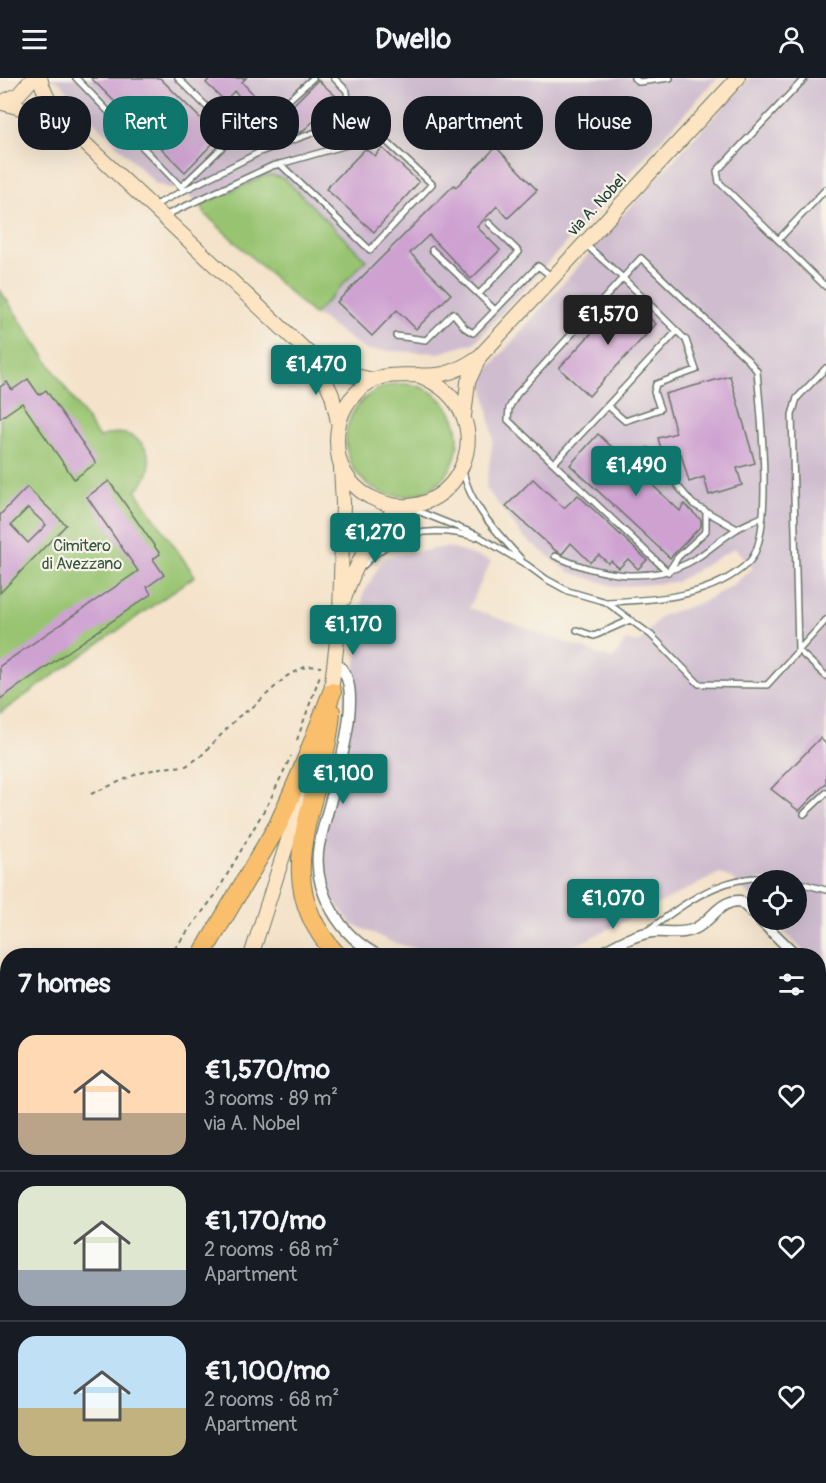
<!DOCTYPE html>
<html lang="en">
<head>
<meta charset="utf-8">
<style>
	:root { --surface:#171b24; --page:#20242c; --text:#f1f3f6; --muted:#9ea1a6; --line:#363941; --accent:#0f766e }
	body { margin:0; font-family:Pangolin,sans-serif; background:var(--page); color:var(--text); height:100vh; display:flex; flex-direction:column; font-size:22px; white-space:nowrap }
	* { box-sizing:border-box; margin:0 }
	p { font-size:20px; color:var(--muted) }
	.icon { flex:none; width:33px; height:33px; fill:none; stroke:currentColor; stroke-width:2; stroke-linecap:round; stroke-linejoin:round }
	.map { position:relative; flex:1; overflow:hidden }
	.side { position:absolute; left:0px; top:870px; width:826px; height:536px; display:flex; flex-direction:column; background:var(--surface); border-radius:24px 24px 0 0; box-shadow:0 6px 24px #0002 }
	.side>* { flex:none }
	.banner { position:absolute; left:18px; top:18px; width:790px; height:54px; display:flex; gap:12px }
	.fabs { position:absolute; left:747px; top:792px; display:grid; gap:12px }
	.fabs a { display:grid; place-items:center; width:60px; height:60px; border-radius:50%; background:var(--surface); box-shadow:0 6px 24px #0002; font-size:30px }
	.price { position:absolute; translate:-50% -51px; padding:0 14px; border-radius:6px; background:var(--accent); color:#fff; font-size:20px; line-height:39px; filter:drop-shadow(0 2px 3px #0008) }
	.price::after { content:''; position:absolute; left:50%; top:36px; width:18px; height:14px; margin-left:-9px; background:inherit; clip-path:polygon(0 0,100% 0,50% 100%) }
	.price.on { background:#222; color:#fff }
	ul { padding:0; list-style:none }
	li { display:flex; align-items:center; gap:18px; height:150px; padding:0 18px }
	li+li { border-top:2px solid var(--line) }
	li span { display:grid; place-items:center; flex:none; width:168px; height:120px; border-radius:18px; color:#555 }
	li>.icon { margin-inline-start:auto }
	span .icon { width:72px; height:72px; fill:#fffc; stroke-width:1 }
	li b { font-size:26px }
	h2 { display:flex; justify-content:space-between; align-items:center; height:72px; padding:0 18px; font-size:26px }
	.pill { padding:0 21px; border-radius:24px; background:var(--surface); box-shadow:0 6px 24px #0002; font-size:21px; line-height:54px }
	.pill.on { background:var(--accent); color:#fff }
	header { display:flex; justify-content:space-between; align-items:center; height:78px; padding:0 18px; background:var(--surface); font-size:27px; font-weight:700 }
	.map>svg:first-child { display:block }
	.industrial { fill:#cfbdcf }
	.green { fill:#98c471; stroke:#5c8052; stroke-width:1.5 }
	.forest { fill:#7aaa63; stroke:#4c744c; stroke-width:1.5 }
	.building { fill:#cea1d1; fill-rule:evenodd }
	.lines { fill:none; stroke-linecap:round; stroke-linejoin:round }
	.lane-casing { stroke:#6a7768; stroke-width:8 }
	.street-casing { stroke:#6a7768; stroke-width:13 }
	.secondary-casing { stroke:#6a7768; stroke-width:16 }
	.highway-casing { stroke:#6a7768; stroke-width:20 }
	.path { stroke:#6a7768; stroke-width:2; stroke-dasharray:4.5 4.5; stroke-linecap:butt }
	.lane { stroke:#fff; stroke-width:5 }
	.street { stroke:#fff; stroke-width:10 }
	.secondary { stroke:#fde5c4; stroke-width:14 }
	.highway { stroke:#f9bf6c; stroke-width:18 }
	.rail { stroke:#1f3d34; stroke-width:3; stroke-dasharray:9 4.5; stroke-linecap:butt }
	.labels { text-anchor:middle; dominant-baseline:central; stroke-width:4.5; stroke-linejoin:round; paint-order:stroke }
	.street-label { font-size:16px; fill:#1f3d34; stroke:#f7f3e8 }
	.park-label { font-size:16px; fill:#375840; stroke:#f7f3e8 }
</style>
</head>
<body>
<header><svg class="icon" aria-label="menu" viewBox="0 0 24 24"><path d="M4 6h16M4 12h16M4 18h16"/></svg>Dwello<svg class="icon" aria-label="person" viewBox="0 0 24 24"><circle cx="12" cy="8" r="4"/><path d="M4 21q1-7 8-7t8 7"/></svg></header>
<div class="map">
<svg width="826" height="1405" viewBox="0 0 826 1405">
	<rect width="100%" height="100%" fill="#f7f3e8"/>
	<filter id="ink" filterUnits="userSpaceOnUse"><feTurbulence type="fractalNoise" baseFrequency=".0167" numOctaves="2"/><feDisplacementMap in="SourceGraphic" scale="12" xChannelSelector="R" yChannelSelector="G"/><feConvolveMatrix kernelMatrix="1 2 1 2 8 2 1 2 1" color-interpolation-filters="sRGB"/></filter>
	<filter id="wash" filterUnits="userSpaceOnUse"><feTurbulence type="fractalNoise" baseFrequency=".008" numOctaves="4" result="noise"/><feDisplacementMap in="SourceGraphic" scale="24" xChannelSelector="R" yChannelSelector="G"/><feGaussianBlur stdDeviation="1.35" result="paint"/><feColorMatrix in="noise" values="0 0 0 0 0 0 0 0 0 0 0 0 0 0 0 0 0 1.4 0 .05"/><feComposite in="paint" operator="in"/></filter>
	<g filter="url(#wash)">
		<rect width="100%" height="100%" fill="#f4e3ca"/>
		<path class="industrial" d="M50,0H717L474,265L439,275L365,272L315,236L180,108L172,111L156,106L83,33L60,4Z
			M750,0H826V898L819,890V878L807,877L773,842H796V802H758L757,825L736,803L720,795L556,877H439L394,865L352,846L324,811L319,768L352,627L363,517L384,479L447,469L491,483L469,530L613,581L626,562L639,565L661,538L703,524L733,507L753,490L735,470L676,504L617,509L569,494L523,459L486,410L493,361L482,298L622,138Z"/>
		<path class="green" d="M272,97L285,101L366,182L314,237L205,136L202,130L204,125L262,99Z
			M0,212L99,360C138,341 168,384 136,413L195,498L0,635Z
			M346 362a56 56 0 1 1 112 0a56 56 0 1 1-112 0Z"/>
		<path class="forest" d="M826,932V1405H428L438,1398H819V936Z"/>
		<g id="blocks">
			<path class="building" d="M91,0H160L219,59L185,94Z
				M210,0H246L242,4L255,18L247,26L234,13L225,23L206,5Z
				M318,2L338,20L303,53L299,55L282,38Z
				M496,69L537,112L508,140L497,128L477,149L500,172L471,201L429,157L410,175L451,216L416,251L397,232L372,258L337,224L454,107L456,109Z
				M382,70L419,104L374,154L326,111L365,71L375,78Z
				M626,218L656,246L589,318L559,290Z
				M730,298L755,385L737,390L742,407L709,417L704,399L689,404L681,376L664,381L658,360L676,355L665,316Z
				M28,301L39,317L46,312L96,385L74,401L22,325L0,340V309L7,304L12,312Z
				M598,356L680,433L684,426L701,442V448L670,480L570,387Z
				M533,401L564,430L578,417L647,482L638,491L628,481L619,490L611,483L608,485L599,477L590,484L571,465L562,476L556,473L506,428Z
				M109,403L160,476L153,481L164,497L147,509L151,516L0,621V588L138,493L87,419Z
				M27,409L66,447L0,515V437ZM28,430L46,447L28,465L11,447Z
				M820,660L826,666V705L799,733L771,711Z"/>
		</g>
	</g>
	<g filter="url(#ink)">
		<use href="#blocks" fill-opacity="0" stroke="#6a7768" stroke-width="1.5"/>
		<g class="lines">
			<g class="lane-casing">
				<path id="lane" d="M76,0L181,109L235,57L178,0
					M634,0L639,4L670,0
					M805,0L717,93L719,104L826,209
					M292,62L270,39L313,0
					M153,128L260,74L349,42L347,13L334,0
					M164,138L272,88L280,86L372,60L386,63L432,106L370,172L280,86
					M778,162L826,111
					M584,165L623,200L686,262L696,292L656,306L654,314L660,331L625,343L608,328
					M432,172L495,232
					M479,216L519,174L489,145
					M396,258L426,262L453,235L465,250L473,255L538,188L551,198
					M826,290L797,320L792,337L798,572L826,598
					M648,373L693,426L737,451
					M554,385L677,253
					M463,393C470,428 498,455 521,481
					M410,430L475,456L527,487L546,501L568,513L606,524L651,557L699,606L767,607L826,542
					M555,478C597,497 646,506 688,485C706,476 720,461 737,451C745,446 754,443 762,439
					M363,488C396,453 429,447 475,459
					M606,524C654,522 712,520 749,484C775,458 760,331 757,293L748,282L641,180L517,316L509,330L508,342L668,494L678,479L706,453V434
					M577,552L594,558L630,542
					M804,736L826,715
					M796,804L826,812
					M647,853C692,820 730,790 789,802"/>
			</g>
			<g class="street-casing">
				<path id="street" d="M336,585C342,590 346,596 348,604C358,642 328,726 319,767C311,811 340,859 380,878
					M760,842L797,878
					M596,878C614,868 632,857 652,854C665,853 682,857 694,851C711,844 719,822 740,823L758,839
					M819,899L826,906"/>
			</g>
			<g class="secondary-casing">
				<path id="secondary" d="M40,0C46,24 60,40 77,58L316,282L335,293L373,302
					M0,25L18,17L33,0
					M3,25L38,35L62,48
					M317,284L332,317L338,344
					M418,297C516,336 452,463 370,419C356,412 343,397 339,381C334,357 338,332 357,314C383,287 412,302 443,296C457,293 469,286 480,278L738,0
					M464,338L468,304L479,280
					M344,521C356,485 372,455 399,428
					M330,622L340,538L343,425L341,390
					M251,878L312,687
					M18,1405L25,1398"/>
			</g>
			<g class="highway-casing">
				<path id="highway" d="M331,634C325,722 262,798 338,878
					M201,878L278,747L300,697L332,614
					M819,965L826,966
					M0,1136L8,1129
					M0,1158L8,1153
					M0,1179L8,1174"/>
			</g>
			<path class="path" d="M297,662L320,597
				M91,716L137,696L160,690L186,688L201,678L238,639L254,628L287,598L307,588L321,589
				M169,878L216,816L270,722L291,678
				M0,1080L8,1072
				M819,1240L826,1237
				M130,1398L135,1405
				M58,1405L63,1398
				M445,1405L461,1398"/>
			<use href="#lane" class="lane"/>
			<use href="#street" class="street"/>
			<use href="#secondary" class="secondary"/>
			<use href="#highway" class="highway"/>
			<path class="rail" d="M421,1405L431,1398"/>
		</g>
	</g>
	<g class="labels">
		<g class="street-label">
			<text transform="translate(597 127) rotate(-47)">via A. Nobel</text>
		</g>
		<g class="park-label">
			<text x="82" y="468">Cimitero<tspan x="82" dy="18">di Avezzano</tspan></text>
		</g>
	</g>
</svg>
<div class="fabs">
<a><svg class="icon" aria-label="locate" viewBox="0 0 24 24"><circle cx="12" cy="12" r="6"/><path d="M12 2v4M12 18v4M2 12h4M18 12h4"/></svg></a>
</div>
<b class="price on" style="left:608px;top:268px">€1,570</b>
<b class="price" style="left:316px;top:318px">€1,470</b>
<b class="price" style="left:636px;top:419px">€1,490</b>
<b class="price" style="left:375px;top:486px">€1,270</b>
<b class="price" style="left:353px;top:578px">€1,170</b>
<b class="price" style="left:343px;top:727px">€1,100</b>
<b class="price" style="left:613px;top:852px">€1,070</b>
<div class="banner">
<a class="pill">Buy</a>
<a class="pill on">Rent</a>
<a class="pill">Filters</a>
<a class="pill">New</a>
<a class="pill">Apartment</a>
<a class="pill">House</a>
</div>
<section class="side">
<h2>7 homes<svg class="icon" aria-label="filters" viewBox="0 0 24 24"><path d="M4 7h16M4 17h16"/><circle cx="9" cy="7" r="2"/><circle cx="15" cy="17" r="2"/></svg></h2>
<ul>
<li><span style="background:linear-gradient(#ffd9b3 65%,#b9a48a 0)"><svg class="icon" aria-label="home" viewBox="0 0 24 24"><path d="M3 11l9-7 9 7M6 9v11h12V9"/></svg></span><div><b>€1,570/mo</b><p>3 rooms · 89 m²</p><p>via A. Nobel</p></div><svg class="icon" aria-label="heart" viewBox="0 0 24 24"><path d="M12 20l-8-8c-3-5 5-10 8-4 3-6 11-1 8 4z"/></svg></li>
<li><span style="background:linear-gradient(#dfe7d0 70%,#9aa5b1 0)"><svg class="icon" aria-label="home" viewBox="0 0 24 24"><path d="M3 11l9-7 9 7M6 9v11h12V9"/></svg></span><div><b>€1,170/mo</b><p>2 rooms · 68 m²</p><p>Apartment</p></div><svg class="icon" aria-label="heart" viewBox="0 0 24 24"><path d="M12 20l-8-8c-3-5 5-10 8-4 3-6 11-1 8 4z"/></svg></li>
<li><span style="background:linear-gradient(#bfe0f5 60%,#c2b280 0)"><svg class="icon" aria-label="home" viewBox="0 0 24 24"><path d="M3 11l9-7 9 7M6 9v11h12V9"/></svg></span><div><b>€1,100/mo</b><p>2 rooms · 68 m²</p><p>Apartment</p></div><svg class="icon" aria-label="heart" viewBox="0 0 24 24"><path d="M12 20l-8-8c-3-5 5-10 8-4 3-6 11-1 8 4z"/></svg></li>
</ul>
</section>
</div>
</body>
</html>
